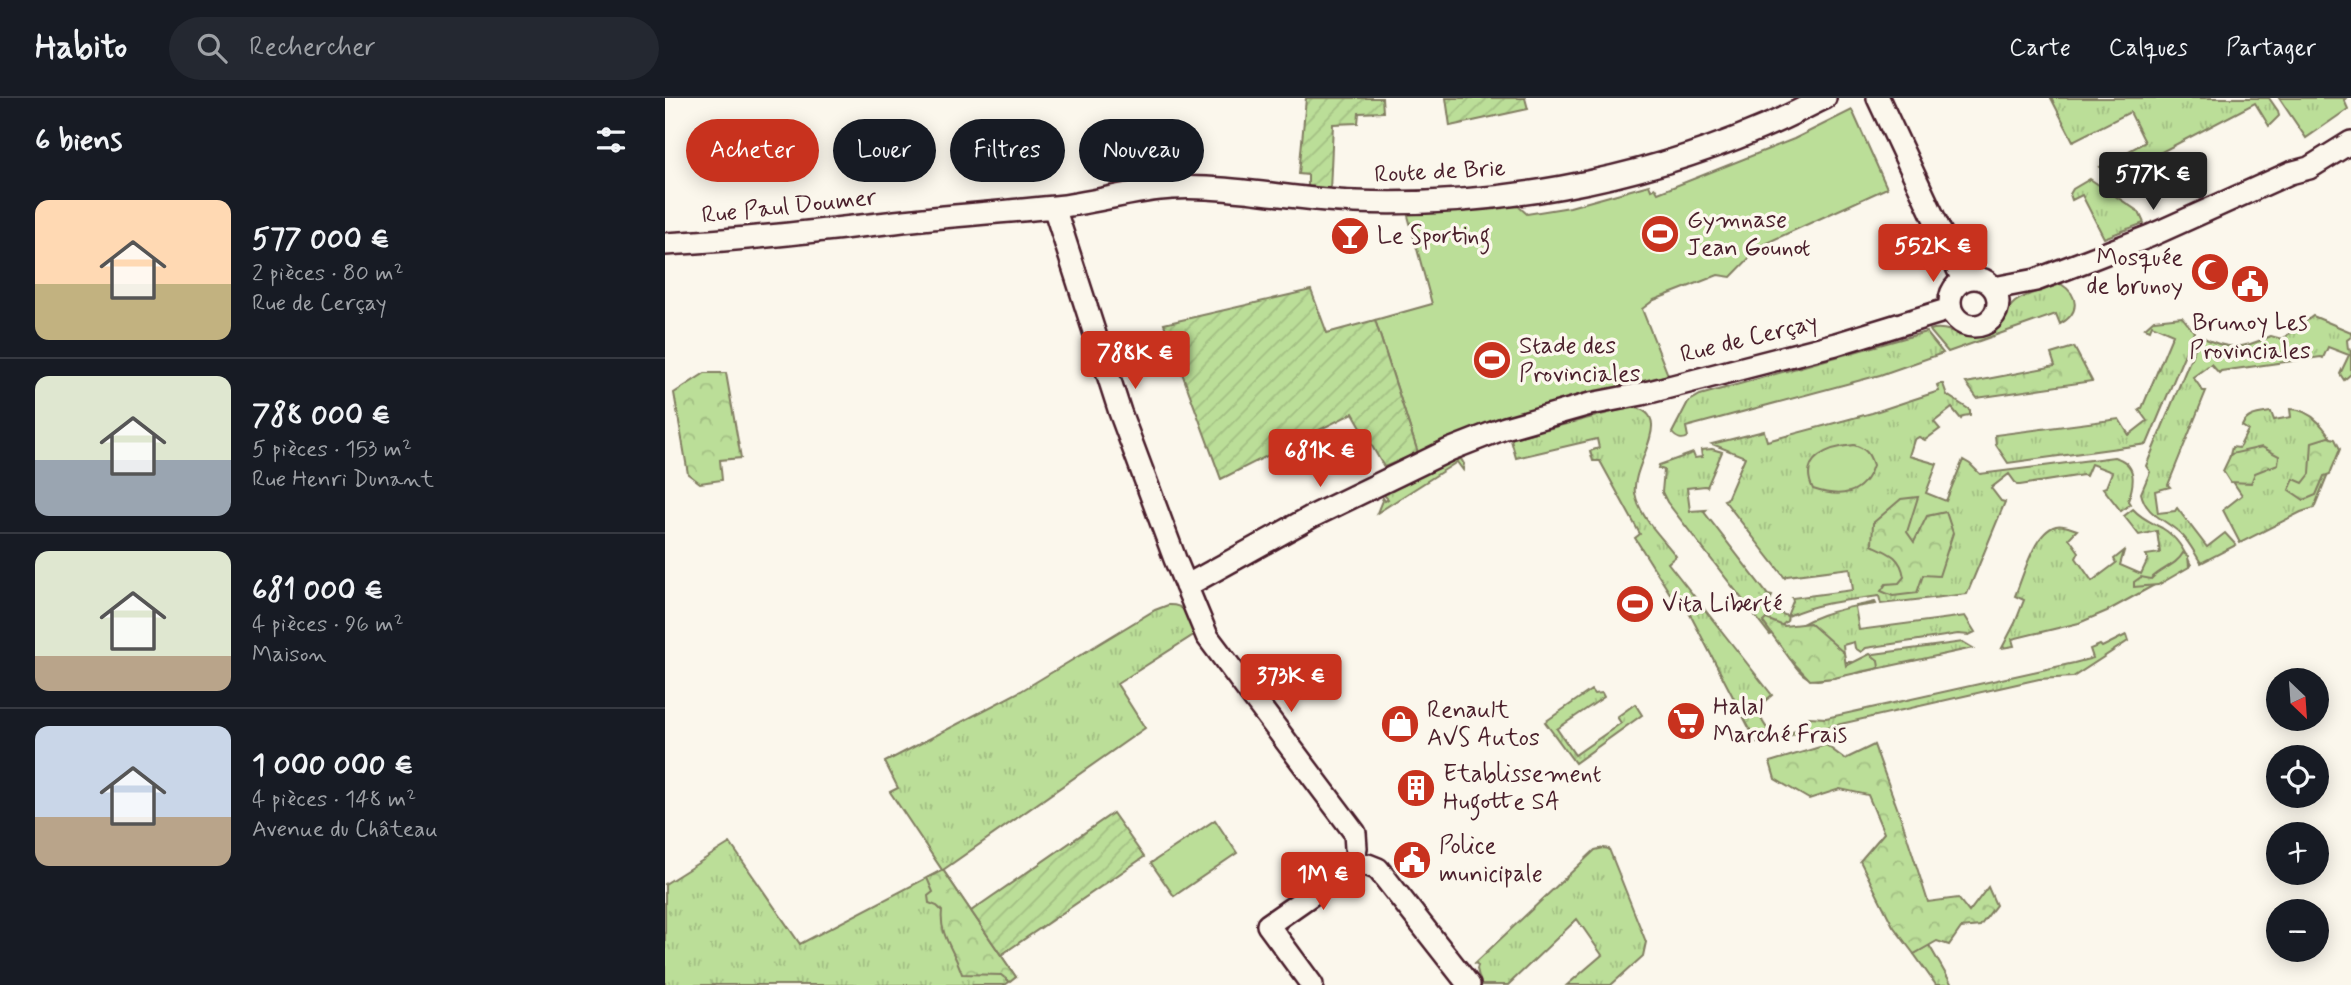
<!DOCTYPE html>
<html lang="fr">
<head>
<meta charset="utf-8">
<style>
	:root { --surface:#171b24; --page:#242831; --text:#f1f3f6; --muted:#9ea1a6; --line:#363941; --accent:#c8321e }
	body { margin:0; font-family:Mynerve,sans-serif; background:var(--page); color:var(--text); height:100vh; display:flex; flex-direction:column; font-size:26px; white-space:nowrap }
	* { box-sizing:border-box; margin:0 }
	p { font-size:23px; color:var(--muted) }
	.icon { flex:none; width:38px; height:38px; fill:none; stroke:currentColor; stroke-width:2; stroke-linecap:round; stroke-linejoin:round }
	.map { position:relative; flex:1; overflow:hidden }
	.details { display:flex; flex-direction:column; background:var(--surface); width:665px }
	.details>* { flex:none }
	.hud { position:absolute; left:21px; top:21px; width:665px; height:63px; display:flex; gap:14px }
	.needle { width:46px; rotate:155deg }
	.buttons { position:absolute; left:1601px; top:570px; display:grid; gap:14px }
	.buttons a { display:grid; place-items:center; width:63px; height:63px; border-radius:50%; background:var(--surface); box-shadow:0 4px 18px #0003; font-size:35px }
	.price { position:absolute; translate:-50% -60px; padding:0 16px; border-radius:7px; background:var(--accent); color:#fff; font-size:23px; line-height:46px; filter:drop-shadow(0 2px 4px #0008) }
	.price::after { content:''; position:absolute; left:50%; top:42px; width:21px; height:16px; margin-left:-10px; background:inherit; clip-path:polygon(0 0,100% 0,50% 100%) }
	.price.active { background:#222; color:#fff }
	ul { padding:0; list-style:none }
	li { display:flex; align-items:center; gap:21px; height:175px; padding:0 35px }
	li+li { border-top:2px solid var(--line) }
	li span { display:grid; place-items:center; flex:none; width:196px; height:140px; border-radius:14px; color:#555 }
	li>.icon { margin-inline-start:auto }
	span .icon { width:84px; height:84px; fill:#fffc; stroke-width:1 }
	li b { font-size:30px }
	h2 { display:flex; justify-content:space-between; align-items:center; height:84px; padding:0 35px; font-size:30px }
	.chip { padding:0 24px; border-radius:32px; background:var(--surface); box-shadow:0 4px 18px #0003; font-size:24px; line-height:63px }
	.chip.active { background:var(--accent); color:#fff }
	header { display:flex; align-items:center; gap:42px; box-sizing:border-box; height:98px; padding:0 35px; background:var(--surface); border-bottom:2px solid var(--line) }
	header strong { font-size:33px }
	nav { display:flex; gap:38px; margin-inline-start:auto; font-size:24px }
	.search { width:490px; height:63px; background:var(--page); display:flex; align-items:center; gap:18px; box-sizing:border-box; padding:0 24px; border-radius:38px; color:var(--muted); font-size:26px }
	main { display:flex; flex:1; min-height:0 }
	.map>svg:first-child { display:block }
	.grass { fill:url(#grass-tufts); stroke:#827e62; stroke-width:2 }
	.forest { fill:url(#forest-crowns); stroke:#827e62; stroke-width:2 }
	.park { fill:#bbde98; stroke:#827e62; stroke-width:2 }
	.garden { fill:url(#garden-furrows); stroke:#827e62; stroke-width:2 }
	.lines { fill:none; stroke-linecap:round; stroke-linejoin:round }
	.secondary-casing { stroke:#4a1f2b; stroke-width:26 }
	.secondary { stroke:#fbf7ec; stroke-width:21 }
	.labels { text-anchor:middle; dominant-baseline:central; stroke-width:7; stroke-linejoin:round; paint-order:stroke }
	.street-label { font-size:24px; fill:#4a1f2b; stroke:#fbf7ec }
	.poi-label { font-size:24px; fill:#4a1f2b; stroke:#fbf7ec; text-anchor:start }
</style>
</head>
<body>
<header>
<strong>Habito</strong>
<div class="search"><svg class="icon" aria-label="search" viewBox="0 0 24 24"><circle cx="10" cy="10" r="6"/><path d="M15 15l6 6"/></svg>Rechercher</div>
<nav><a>Carte</a><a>Calques</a><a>Partager</a></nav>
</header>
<main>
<section class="details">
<h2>6 biens<svg class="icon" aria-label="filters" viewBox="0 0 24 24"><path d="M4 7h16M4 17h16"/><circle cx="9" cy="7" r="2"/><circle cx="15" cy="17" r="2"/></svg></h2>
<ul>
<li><span style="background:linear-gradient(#ffd9b3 60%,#c2b280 0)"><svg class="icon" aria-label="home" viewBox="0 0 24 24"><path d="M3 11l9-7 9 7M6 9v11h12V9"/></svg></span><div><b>577 000 €</b><p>2 pièces · 80 m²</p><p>Rue de Cerçay</p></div></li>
<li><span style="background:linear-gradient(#dfe7d0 60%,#9aa5b1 0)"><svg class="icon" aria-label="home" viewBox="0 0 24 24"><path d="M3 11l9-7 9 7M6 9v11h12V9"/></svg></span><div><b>788 000 €</b><p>5 pièces · 153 m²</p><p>Rue Henri Dunant</p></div></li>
<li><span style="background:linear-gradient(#dfe7d0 75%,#b9a48a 0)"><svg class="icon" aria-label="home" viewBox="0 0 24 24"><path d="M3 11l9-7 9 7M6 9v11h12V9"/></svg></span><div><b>681 000 €</b><p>4 pièces · 96 m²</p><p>Maison</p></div></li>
<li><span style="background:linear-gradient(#c9d6e8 65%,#b9a48a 0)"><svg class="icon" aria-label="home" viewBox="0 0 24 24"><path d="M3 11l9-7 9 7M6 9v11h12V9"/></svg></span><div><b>1 000 000 €</b><p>4 pièces · 148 m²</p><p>Avenue du Château</p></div></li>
</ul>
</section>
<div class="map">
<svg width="1686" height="887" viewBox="0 0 1686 887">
	<defs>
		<pattern id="grass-tufts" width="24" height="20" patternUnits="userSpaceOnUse" patternTransform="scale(1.75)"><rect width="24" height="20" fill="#bbde98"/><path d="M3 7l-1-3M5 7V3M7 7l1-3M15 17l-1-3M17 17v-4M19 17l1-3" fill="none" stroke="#a2be83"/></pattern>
		<pattern id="forest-crowns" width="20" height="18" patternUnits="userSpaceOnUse" patternTransform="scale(1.75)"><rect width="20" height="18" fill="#bbde98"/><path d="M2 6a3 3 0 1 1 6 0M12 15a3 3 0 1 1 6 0" fill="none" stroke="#a2be83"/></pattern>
		<pattern id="garden-furrows" width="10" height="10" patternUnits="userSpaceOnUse" patternTransform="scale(1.75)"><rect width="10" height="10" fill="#bbde98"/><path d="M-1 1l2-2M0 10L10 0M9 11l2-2" fill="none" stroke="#a2be83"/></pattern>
	</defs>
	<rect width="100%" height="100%" fill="#fbf7ec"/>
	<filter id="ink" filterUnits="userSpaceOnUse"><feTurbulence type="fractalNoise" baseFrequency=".0143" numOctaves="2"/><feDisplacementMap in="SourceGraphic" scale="14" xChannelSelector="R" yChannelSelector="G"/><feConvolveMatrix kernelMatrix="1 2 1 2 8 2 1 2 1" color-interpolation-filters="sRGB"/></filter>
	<g filter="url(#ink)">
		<path class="grass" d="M1386,0H1604L1613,13L1614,18L1604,28L1590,5L1462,72L1467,85L1461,89L1435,69L1480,44L1465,14L1408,43Z
			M1614,0H1681L1679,2L1683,11L1641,40Z
			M1425,81L1474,114L1479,125L1439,140L1417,97L1407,102L1405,96L1408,91Z
			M1396,186C1415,198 1414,216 1395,226L1391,216L1283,254L1266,234L1265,232C1285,226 1298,244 1318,238C1340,232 1336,215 1350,204C1362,195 1382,191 1396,186Z
			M1648,218L1686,234V239L1682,242L1683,251L1686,252V276L1679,282L1675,276L1684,257L1663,249L1658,260L1656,259L1556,273L1554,275L1546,266L1528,279L1538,293H1541L1503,387L1505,389L1490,393L1493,415L1510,413L1512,410L1542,449L1560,435L1571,447L1536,465C1530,456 1525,445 1517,437C1501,421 1481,418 1476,395L1485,374L1481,368L1535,238C1563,253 1578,251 1606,238L1617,241Z
			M1517,219L1529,234L1482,346L1343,365L1331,347L1330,337L1454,321L1464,337L1482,323L1474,312L1477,310L1508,236L1487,227L1485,232L1480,230L1489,222Z
			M1261,234L1278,255L1215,277L1021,329L1023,339C1017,343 1011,340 1007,335L1023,304L1035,297Z
			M1274,286H1278L1282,297L1305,312V317L1298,318L1296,321L1287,310L1269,324L1275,331L1260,342L1254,339L1249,342L1244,358L1272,366L1261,395L1281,403L1298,362L1305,366L1315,376L1449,359C1472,365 1470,384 1463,403L1465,406L1456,413L1438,390L1441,389L1447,374L1426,366L1421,378L1418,377L1355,387H1352L1344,376L1326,390L1336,403L1340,404L1302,496L1216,506L1214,498C1183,502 1151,505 1123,518L1122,523L1105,537L1002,404L997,394L999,372L993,370L994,367L1028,355L1030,360L1037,359L1036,352L1047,351L1057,354L1042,389L1040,388L1022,390L1025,413L1041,412L1039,414L1103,497L1107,498L1102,510L1122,518L1128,503L1127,500L1188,492L1185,470L1122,478L1120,480L1059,402L1062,401L1080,359L1047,346L1099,333L1102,343L1207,315L1274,293L1272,287Z
			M966,309C1013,315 966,366 970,395C974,419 997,439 1011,458L1003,465L1107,597L1094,608C1093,619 1100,628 1107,637H1119L1139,630L1144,619L1161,620L1409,565L1428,560L1425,551L1435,547L1437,549L1461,537L1463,543L1408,579L1374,581L1092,645L1017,501L1011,505L970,440L975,436L935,363H928L925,353L934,350L932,341L851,360L846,342L848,340Z
			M1625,311C1648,311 1662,333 1673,351L1649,410L1636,414L1575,445L1558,412L1577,397C1562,376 1560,374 1567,349L1574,350L1583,332L1577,328C1582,316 1594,316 1606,314L1609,322L1626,319Z
			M796,361L799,366L798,372L792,364L712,415L718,400L720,403L723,401L719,397L720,393L735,386L737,388L745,384L744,381L787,362Z
			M1468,411C1477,421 1486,424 1497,430C1512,439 1519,452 1526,467L1442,513L1414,525L1347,541L1349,548L1337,550L1350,525L1359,502L1350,498C1358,479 1369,434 1391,428C1398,426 1405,430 1412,432L1404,440L1414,454L1411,460L1427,483L1451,465L1449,461L1459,453L1455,467L1476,476L1483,461L1481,457L1495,455L1492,433L1474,437L1459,418Z
			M1210,504L1211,506L1190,509L1194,532L1300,518L1310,534L1304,537L1293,536L1201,550L1196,554L1190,550L1189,544L1178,547L1180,564H1187L1180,577C1171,578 1161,582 1152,582C1133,582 1123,555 1114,542C1142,517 1175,511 1210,504Z
			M503,507C523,506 523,520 530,536L452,586L480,630L278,772L351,879L340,887H0V786L65,745L135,846L277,772L225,694L233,690L220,664L356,593L490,512Z
			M1298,544L1308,550L1193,575L1190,573L1194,563L1209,556Z
			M926,592L929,596L937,595L939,599L892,631L910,657L956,625L952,619L970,606L977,617L910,665L880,624Z
			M939,750L944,751L981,844L978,858L946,887H902L937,857L912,821L843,887H816L812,871L813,867L810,865L930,752Z
			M1264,847L1287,887H1271L1249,856Z"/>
		<path class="forest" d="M1409,249L1427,283L1312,300L1301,285L1390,268L1386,256Z
			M40,275H61L76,360L55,362L57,382L35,385L23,376L9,295Z
			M1663,339L1670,341L1675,351L1665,376L1659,378L1651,397L1639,402L1624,392L1629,381L1638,385L1645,376L1647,344Z
			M1597,349L1614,358L1613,366L1590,375L1586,385L1565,384L1558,373L1566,356Z
			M1253,399L1242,434L1249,444L1262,418L1281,414L1288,435L1274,478L1258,477L1252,495L1228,498L1216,493L1221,486L1234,485L1239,479C1236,459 1225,455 1207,447L1208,425L1236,401Z
			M1518,455L1523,458L1524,469L1493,487L1469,489V484L1476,479L1486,481C1496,470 1511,468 1518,455Z
			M1101,521L1119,528L1145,525L1179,555L1181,568L1205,556L1213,562L1214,570L1169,580L1145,582L1125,561L1098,524Z
			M1161,647L1180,661L1209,647L1237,723L1263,804L1293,800L1304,814L1323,789L1331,807L1315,828L1296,830L1284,847L1272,843L1249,856L1228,828L1195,763L1219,735L1203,697L1175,691L1144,701L1110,681L1105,664Z
			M278,772L351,879L345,884L336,877L297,876C290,853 274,838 277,813L272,808L264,805L263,798L268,794L262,780Z"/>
		<path class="park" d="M1187,12L1222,90L1097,147L1066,179L1053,177L989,202L977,211L1003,277C917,297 834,320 753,355L710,222L767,206L742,114L853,108L862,116L905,109L984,87L986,92L990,90L993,95L1129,41Z
			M1189,347C1201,351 1204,355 1208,367C1198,398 1175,400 1148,391C1133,360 1164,349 1189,347Z
			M550,722L572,755L509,798L486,765Z"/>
		<path class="garden" d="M641,0H717L718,14L694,15L693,25L668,26L665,93L643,91V77L634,76Z
			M781,0H860L863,11L785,28Z
			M646,192L662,235L710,222L753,355L719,369L688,315L556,381L499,226Z
			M448,715L479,759L336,857L306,813Z"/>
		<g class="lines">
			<g class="secondary-casing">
				<path id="secondary" d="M1213,0L1298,182
					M389,109L455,314L510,461L542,538L690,735L691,750
					M0,146C77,142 153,133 230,124C283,118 337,114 390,109C429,105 468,92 507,90C569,87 629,102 690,104C828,109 969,84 1096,30C1118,21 1139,10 1160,0
					M1285 204a24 24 0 1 1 48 0a24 24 0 1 1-48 0Z
					M1329,190L1371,182L1426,161L1485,138L1625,75L1644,70L1686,44
					M521,488L646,419L784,352L840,330L925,306L977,296L1171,246L1285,211
					M703,767L713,771L804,887
					M647,887L603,827L689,767"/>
			</g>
			<use href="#secondary" class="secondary"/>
		</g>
	</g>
	<defs>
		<g id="stadium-disc" transform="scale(2.0125)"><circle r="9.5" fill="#c8321e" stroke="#fbf7ec"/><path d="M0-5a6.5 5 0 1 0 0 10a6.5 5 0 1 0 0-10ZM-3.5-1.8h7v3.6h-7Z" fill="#fff"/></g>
		<g id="bar-disc" transform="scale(2.0125)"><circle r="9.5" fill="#c8321e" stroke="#fbf7ec"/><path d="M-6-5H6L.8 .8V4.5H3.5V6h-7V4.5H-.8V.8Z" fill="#fff"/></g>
		<g id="mosque-disc" transform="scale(2.0125)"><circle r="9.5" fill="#c8321e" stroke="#fbf7ec"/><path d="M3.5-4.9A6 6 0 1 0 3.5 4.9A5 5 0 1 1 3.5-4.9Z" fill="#fff"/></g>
		<g id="civic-disc" transform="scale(2.0125)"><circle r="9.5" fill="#c8321e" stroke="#fbf7ec"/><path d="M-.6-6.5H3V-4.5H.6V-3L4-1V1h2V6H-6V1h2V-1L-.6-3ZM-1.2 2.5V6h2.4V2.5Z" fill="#fff"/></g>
		<g id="supermarket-disc" transform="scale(2.0125)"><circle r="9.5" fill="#c8321e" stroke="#fbf7ec"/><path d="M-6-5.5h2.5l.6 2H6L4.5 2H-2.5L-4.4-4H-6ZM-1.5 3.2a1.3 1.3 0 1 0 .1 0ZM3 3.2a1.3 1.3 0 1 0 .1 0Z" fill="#fff"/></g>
		<g id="shop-disc" transform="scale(2.0125)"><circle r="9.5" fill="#c8321e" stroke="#fbf7ec"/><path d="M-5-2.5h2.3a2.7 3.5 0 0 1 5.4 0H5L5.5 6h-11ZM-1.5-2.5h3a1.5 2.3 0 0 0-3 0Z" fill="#fff"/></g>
		<g id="building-disc" transform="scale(2.0125)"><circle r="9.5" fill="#c8321e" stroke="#fbf7ec"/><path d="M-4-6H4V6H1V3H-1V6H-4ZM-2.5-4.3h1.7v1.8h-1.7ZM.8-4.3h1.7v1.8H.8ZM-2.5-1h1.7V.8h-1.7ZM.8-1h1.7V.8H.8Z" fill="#fff"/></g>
	</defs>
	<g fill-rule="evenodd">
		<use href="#stadium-disc" x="995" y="136"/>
		<use href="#bar-disc" x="685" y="138"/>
		<use href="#mosque-disc" x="1545" y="174"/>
		<use href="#civic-disc" x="1585" y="186"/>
		<use href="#stadium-disc" x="827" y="262"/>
		<use href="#stadium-disc" x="970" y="506"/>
		<use href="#supermarket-disc" x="1021" y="623"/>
		<use href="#shop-disc" x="735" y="626"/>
		<use href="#building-disc" x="751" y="690"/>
		<use href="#civic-disc" x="747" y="762"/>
	</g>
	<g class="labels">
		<g class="street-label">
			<text transform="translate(775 74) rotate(-3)">Route de Brie</text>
			<text transform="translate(124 109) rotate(-6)">Rue Paul Doumer</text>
			<text transform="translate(1084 241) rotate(-14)">Rue de Cerçay</text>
		</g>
		<g class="poi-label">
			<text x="1022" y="122">Gymnase<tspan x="1022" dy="28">Jean Gounot</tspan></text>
			<text x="712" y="138">Le Sporting</text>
			<text x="1518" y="160" text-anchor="end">Mosquée<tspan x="1518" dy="28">de brunoy</tspan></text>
			<text x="1585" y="225" text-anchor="middle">Brunoy Les<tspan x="1585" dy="28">Provinciales</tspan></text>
			<text x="854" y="248">Stade des<tspan x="854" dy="28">Provinciales</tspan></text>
			<text x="997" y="506">Vita Liberté</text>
			<text x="1048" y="609">Halal<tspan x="1048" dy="28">Marché Frais</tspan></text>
			<text x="762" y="612">Renault<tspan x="762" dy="28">AVS Autos</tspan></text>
			<text x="778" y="676">Etablissement<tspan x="778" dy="28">Hugotte SA</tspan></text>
			<text x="774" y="748">Police<tspan x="774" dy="28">municipale</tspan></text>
		</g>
	</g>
</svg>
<div class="buttons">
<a><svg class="needle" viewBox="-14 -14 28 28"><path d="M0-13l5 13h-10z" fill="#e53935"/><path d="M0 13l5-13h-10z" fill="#9ea1a6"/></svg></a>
<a><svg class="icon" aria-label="locate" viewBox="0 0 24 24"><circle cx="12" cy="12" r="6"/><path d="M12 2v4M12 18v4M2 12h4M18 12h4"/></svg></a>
<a>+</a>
<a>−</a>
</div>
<b class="price active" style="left:1488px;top:114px">577K €</b>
<b class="price" style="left:1268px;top:186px">552K €</b>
<b class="price" style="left:470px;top:293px">788K €</b>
<b class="price" style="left:655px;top:391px">681K €</b>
<b class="price" style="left:626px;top:616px">373K €</b>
<b class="price" style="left:658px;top:814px">1M €</b>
<div class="hud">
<a class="chip active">Acheter</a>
<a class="chip">Louer</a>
<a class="chip">Filtres</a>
<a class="chip">Nouveau</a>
</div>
</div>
</main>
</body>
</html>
